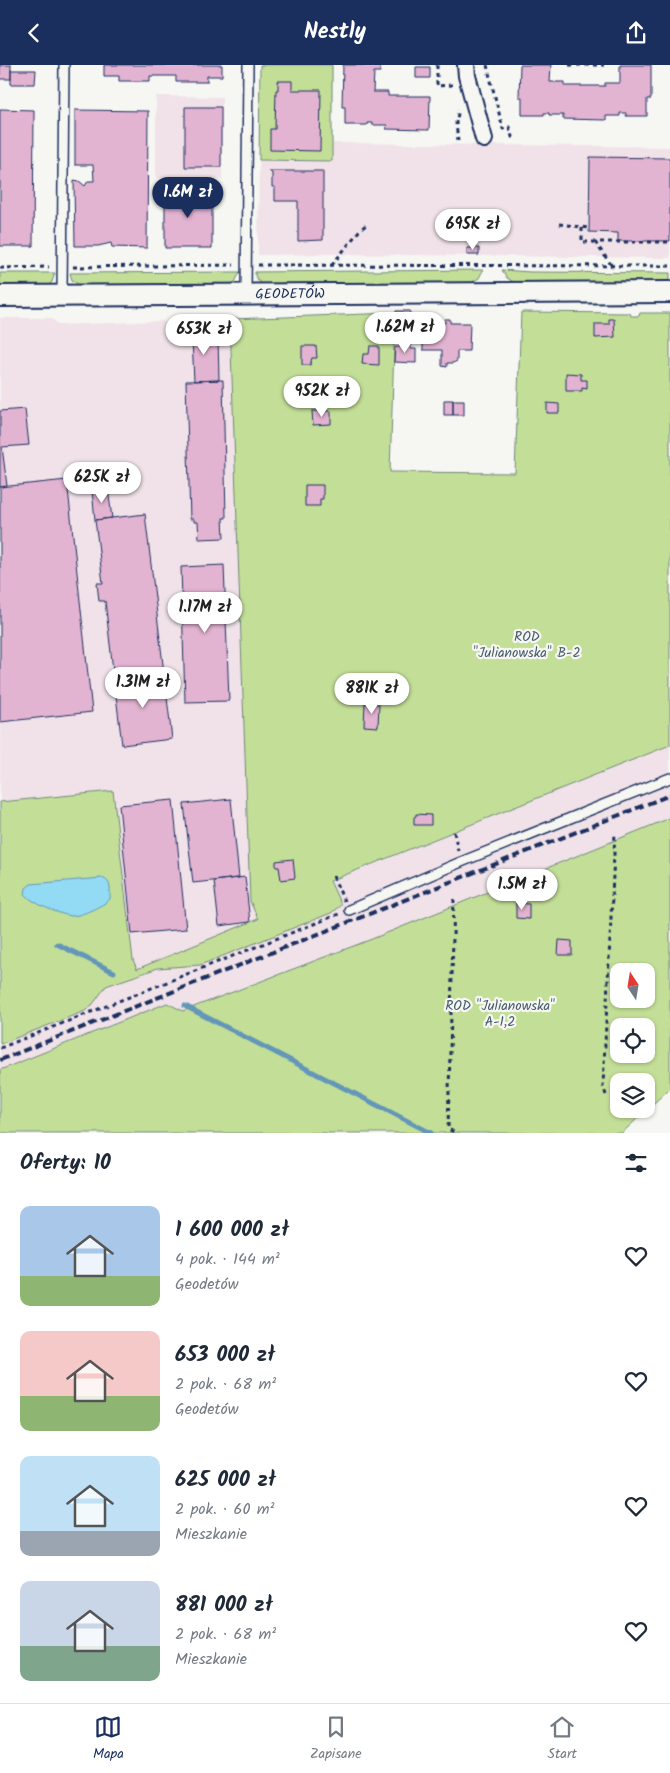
<!DOCTYPE html>
<html lang="pl">
<head>
<meta charset="utf-8">
<style>
	:root { --surface:#fff; --page:#f6f6f7; --text:#1f2937; --muted:#747a83; --line:#e0e1e3; --accent:#1b2f5e }
	body { margin:0; font-family:Kalam,sans-serif; background:var(--page); color:var(--text); height:100vh; display:flex; flex-direction:column; font-size:19px; white-space:nowrap }
	* { box-sizing:border-box; margin:0 }
	p { font-size:16px; color:var(--muted) }
	.icon { flex:none; width:28px; height:28px; fill:none; stroke:currentColor; stroke-width:2; stroke-linecap:round; stroke-linejoin:round }
	.map { position:relative; height:1068px; overflow:hidden }
	.drawer { display:flex; flex-direction:column; background:var(--surface); flex:1 }
	.drawer>* { flex:none }
	.needle { width:32px; rotate:348deg }
	.fabs { position:absolute; left:610px; top:898px; display:grid; gap:10px }
	.fabs a { display:grid; place-items:center; width:45px; height:45px; border-radius:10px; background:var(--surface); box-shadow:0 1px 4px #0004; font-size:25px }
	.price { position:absolute; translate:-50% -42px; padding:0 11px; border-radius:18px; background:#fff; color:#222; font-size:16px; line-height:32px; filter:drop-shadow(0 1px 2px #0008) }
	.price::after { content:''; position:absolute; left:50%; top:30px; width:15px; height:11px; margin-left:-8px; background:inherit; clip-path:polygon(0 0,100% 0,50% 100%) }
	.price.selected { background:var(--accent); color:#fff }
	ul { padding:0; list-style:none }
	li { display:flex; align-items:center; gap:15px; height:125px; padding:0 20px }
	li span { display:grid; place-items:center; flex:none; width:140px; height:100px; border-radius:10px; color:#555 }
	li>.icon { margin-inline-start:auto }
	span .icon { width:60px; height:60px; fill:#fffc; stroke-width:1 }
	li b { font-size:21px }
	h2 { display:flex; justify-content:space-between; align-items:center; height:60px; padding:0 20px; font-size:21px }
	header { display:flex; justify-content:space-between; align-items:center; height:65px; padding:0 20px; background:var(--accent); color:#fff; font-size:22px; font-weight:700 }
	.tab-bar { display:flex; justify-content:space-around; align-items:center; height:70px; border-top:1px solid var(--line); background:var(--surface); font-size:14px; color:var(--muted) }
	.tab-bar a { display:grid; justify-items:center; gap:2px }
	.tab-bar .selected { color:var(--accent) }
	.map>svg:first-child { display:block }
	.built { fill:#f0e2e8 }
	.green { fill:#c3df97; stroke:#6f877a; fill-rule:evenodd }
	.water { fill:#93dbf5; stroke:#6396b9 }
	.lines { fill:none; stroke-linecap:round; stroke-linejoin:round }
	.stream { stroke:#6396b9; stroke-width:5 }
	.building { fill:#e3b3d2; stroke:#1b2f5e }
	.service-casing { stroke:#1b2f5e; stroke-width:12 }
	.minor-casing { stroke:#1b2f5e; stroke-width:20 }
	.tertiary-casing { stroke:#1b2f5e; stroke-width:24 }
	.path { stroke:#1b2f5e; stroke-width:3; stroke-dasharray:4 4; stroke-linecap:butt }
	.service { stroke:#f6f6f2; stroke-width:9 }
	.minor { stroke:#f6f6f2; stroke-width:16 }
	.tertiary { stroke:#f6f6f2; stroke-width:20 }
	.rail { stroke:#1b2f5e; stroke-width:4; stroke-dasharray:8 4; stroke-linecap:butt }
	.labels { text-anchor:middle; dominant-baseline:central; stroke-width:4.5; stroke-linejoin:round; paint-order:stroke }
	.street-label { font-size:14px; fill:#1b2f5e; stroke:#f6f6f2 }
	.park-label { font-size:14px; fill:#455b6c; stroke:#f6f6f2 }
</style>
</head>
<body>
<header><svg class="icon" aria-label="back" viewBox="0 0 24 24"><path d="M15 5l-7 7 7 7"/></svg>Nestly<svg class="icon" aria-label="share" viewBox="0 0 24 24"><path d="M12 15V3M7 8l5-5 5 5M5 13v7h14v-7"/></svg></header>
<div class="map">
<svg width="670" height="1068" viewBox="0 0 670 1068">
	<rect width="100%" height="100%" fill="#f6f6f2"/>
	<filter id="ink" filterUnits="userSpaceOnUse"><feTurbulence type="fractalNoise" baseFrequency=".02" numOctaves="2"/><feDisplacementMap in="SourceGraphic" scale="10" xChannelSelector="R" yChannelSelector="G"/><feConvolveMatrix kernelMatrix="1 2 1 2 8 2 1 2 1" color-interpolation-filters="sRGB"/></filter>
	<g filter="url(#ink)">
		<path class="built" d="M156,31L222,32V114L156,113Z
			M332,78L670,82V193L333,189L258,190L259,95L331,96Z
			M0,253H51L59,260L164,256V258L178,257V256L230,254L250,836L330,817L670,680V753L372,874L183,946L167,938L0,1005V949L113,726L0,737Z"/>
		<path class="green" d="M260,0H332V96L259,95Z
			M483,205L479,213L471,218L266,221C260,218 255,215 255,207Z
			M502,205L530,207L670,208V219H517L507,213Z
			M240,207L235,217L227,221L82,222L72,215L70,208Z
			M0,208H55L52,217L47,221L0,222Z
			M521,247L630,248L631,251H639L640,248H670V680L330,816L341,840L331,848L200,900L158,903L106,921L93,939L85,946L0,979V737L113,726L133,895L137,904L258,854L250,836L230,254L395,248L390,407L515,408Z
			M670,753V1023L622,1068H0V1005L167,938L183,946L372,874ZM619,906H646V934H619ZM619,961H646V989H619ZM619,1016H646V1044H619Z"/>
		<path class="water" d="M102,813C112,816 110,825 110,834C105,840 79,852 71,851C59,849 33,839 25,829L26,823L31,819Z"/>
		<g class="lines">
			<path class="stream" d="M57,879L114,907
				M185,941L431,1068"/>
		</g>
		<path class="building" d="M0,0H11V14H0Z
			M104,0H222V11H207V17H176V11H150V16H119V11H104Z
			M343,0H380V7H374L373,27H388V31H430L429,65L386,64L387,60H372V58H367V60H345V42H342Z
			M520,0H551L550,17H565V21H605V18H620V0H651V34H647V51H626V48H620V51H606V55L563,54V50H549V48H544V50H522V32H519Z
			M416,2H430V13H416Z
			M11,5H36L35,19H11Z
			M278,16H292V25H321L320,86L270,85V64H275L276,25H278Z
			M185,42H221V102H185Z
			M0,44L34,45L33,181H0Z
			M75,45L148,46L147,183L112,182L111,178L98,181H75L74,115L79,116L85,121L88,116H94L93,100H75Z
			M590,92L670,93V176H618V168L589,167Z
			M268,106H323V175L298,176V136H275V122H272V108Z
			M165,124H212V183H165Z
			M467,183H479V190H467Z
			M396,246H410L409,257L403,256V274H396Z
			M423,251H437V258H445V254H450V258H470L469,286H457V296L453,298H447V302L442,301V285H423Z
			M609,254H614L615,272L595,273V259H609Z
			M205,265L206,273L218,272L219,315L194,316L192,274L184,275V266Z
			M405,276L411,277V284H416V298L394,297L395,282H405Z
			M302,281H316L317,293H312L310,300H302Z
			M370,281H379V300L362,299L363,289H369Z
			M566,308L581,309V315H587V324L582,323V326H566Z
			M223,315L226,453H223L224,473L199,474L198,457H194V454H190L186,316Z
			M444,335H453V350H444Z
			M453,335H464V350H453Z
			M547,338L559,339V348H547Z
			M25,344L29,380L2,382L7,421L0,422V346Z
			M312,346H331V359L313,360Z
			M67,415L92,647L0,657V422Z
			M305,420H323V434H320V441H305Z
			M108,424L112,453L95,455L92,425Z
			M145,449L164,608L114,614L105,536H99L97,518H103L95,455Z
			M224,500L229,636L185,637L181,502Z
			M164,608L172,674L122,680L114,614Z
			M365,638L379,639L378,662L364,661Z
			M231,734L239,813L193,818L184,739Z
			M173,735L186,864L132,869L119,740Z
			M416,749L431,750V760H414V752L416,751Z
			M293,794L295,813L281,815L279,802H276V796Z
			M245,812L250,857L219,861L214,816Z
			M516,838L529,839V854L516,853Z
			M559,875L572,876V890H558Z"/>
		<g class="lines">
			<g class="service-casing">
				<path id="service" d="M246,229L248,0
					M62,230L64,0
					M349,845L461,797L670,713"/>
			</g>
			<g class="minor-casing">
				<path id="minor" d="M466,0L467,11L484,74"/>
			</g>
			<g class="tertiary-casing">
				<g id="tertiary">
					<path id="s1" d="M0,231L670,227"/>
				</g>
			</g>
			<path class="path" d="M437,0V21L453,20
				M487,0L503,64L509,62L513,75
				M569,0H604
				M458,76L456,58L459,44
				M559,159L589,163
				M582,163V177H670
				M595,177L612,201
				M258,200L670,201
				M332,200L359,166L368,158
				M73,202L234,200
				M0,203L49,202
				M454,767L458,786
				M333,811L344,836
				M454,834L448,1064L456,1068
				M0,983L339,849
				M606,1030L603,1021L615,768"/>
			<use href="#service" class="service"/>
			<use href="#minor" class="minor"/>
			<use href="#tertiary" class="tertiary"/>
			<path class="rail" d="M0,995L670,730"/>
		</g>
	</g>
	<g class="labels">
		<g class="street-label">
			<text stroke="none"><textPath href="#s1" startOffset="290">GEODETÓW</textPath></text>
		</g>
		<g class="park-label">
			<text x="527" y="572">ROD<tspan x="527" dy="16">"Julianowska" B-2</tspan></text>
			<text x="500" y="941">ROD "Julianowska"<tspan x="500" dy="16">A-1,2</tspan></text>
		</g>
	</g>
</svg>
<div class="fabs">
<a><svg class="needle" viewBox="-14 -14 28 28"><path d="M0-13l5 13h-10z" fill="#e53935"/><path d="M0 13l5-13h-10z" fill="#747a83"/></svg></a>
<a><svg class="icon" aria-label="locate" viewBox="0 0 24 24"><circle cx="12" cy="12" r="6"/><path d="M12 2v4M12 18v4M2 12h4M18 12h4"/></svg></a>
<a><svg class="icon" aria-label="layers" viewBox="0 0 24 24"><path d="M12 4l9 5-9 5-9-5zM3 14l9 5 9-5"/></svg></a>
</div>
<b class="price selected" style="left:188px;top:154px">1.6M zł</b>
<b class="price" style="left:473px;top:186px">695K zł</b>
<b class="price" style="left:405px;top:289px">1.62M zł</b>
<b class="price" style="left:204px;top:291px">653K zł</b>
<b class="price" style="left:322px;top:353px">952K zł</b>
<b class="price" style="left:102px;top:439px">625K zł</b>
<b class="price" style="left:205px;top:569px">1.17M zł</b>
<b class="price" style="left:143px;top:644px">1.31M zł</b>
<b class="price" style="left:372px;top:650px">881K zł</b>
<b class="price" style="left:522px;top:846px">1.5M zł</b>
</div>
<section class="drawer">
<h2>Oferty: 10<svg class="icon" aria-label="filters" viewBox="0 0 24 24"><path d="M4 7h16M4 17h16"/><circle cx="9" cy="7" r="2"/><circle cx="15" cy="17" r="2"/></svg></h2>
<ul>
<li><span style="background:linear-gradient(#a9c7e8 70%,#8fb573 0)"><svg class="icon" aria-label="home" viewBox="0 0 24 24"><path d="M3 11l9-7 9 7M6 9v11h12V9"/></svg></span><div><b>1 600 000 zł</b><p>4 pok. · 144 m²</p><p>Geodetów</p></div><svg class="icon" aria-label="heart" viewBox="0 0 24 24"><path d="M12 20l-8-8c-3-5 5-10 8-4 3-6 11-1 8 4z"/></svg></li>
<li><span style="background:linear-gradient(#f6c9c9 65%,#8fb573 0)"><svg class="icon" aria-label="home" viewBox="0 0 24 24"><path d="M3 11l9-7 9 7M6 9v11h12V9"/></svg></span><div><b>653 000 zł</b><p>2 pok. · 68 m²</p><p>Geodetów</p></div><svg class="icon" aria-label="heart" viewBox="0 0 24 24"><path d="M12 20l-8-8c-3-5 5-10 8-4 3-6 11-1 8 4z"/></svg></li>
<li><span style="background:linear-gradient(#bfe0f5 75%,#9aa5b1 0)"><svg class="icon" aria-label="home" viewBox="0 0 24 24"><path d="M3 11l9-7 9 7M6 9v11h12V9"/></svg></span><div><b>625 000 zł</b><p>2 pok. · 60 m²</p><p>Mieszkanie</p></div><svg class="icon" aria-label="heart" viewBox="0 0 24 24"><path d="M12 20l-8-8c-3-5 5-10 8-4 3-6 11-1 8 4z"/></svg></li>
<li><span style="background:linear-gradient(#c9d6e8 65%,#7fa58c 0)"><svg class="icon" aria-label="home" viewBox="0 0 24 24"><path d="M3 11l9-7 9 7M6 9v11h12V9"/></svg></span><div><b>881 000 zł</b><p>2 pok. · 68 m²</p><p>Mieszkanie</p></div><svg class="icon" aria-label="heart" viewBox="0 0 24 24"><path d="M12 20l-8-8c-3-5 5-10 8-4 3-6 11-1 8 4z"/></svg></li>
</ul>
</section>
<nav class="tab-bar">
<a class="selected"><svg class="icon" aria-label="map" viewBox="0 0 24 24"><path d="M3 6l6-2 6 2 6-2v14l-6 2-6-2-6 2zM9 4v14M15 6v14"/></svg>Mapa</a>
<a><svg class="icon" aria-label="saved" viewBox="0 0 24 24"><path d="M7 4h10v16l-5-4-5 4z"/></svg>Zapisane</a>
<a><svg class="icon" aria-label="home" viewBox="0 0 24 24"><path d="M3 11l9-7 9 7M6 9v11h12V9"/></svg>Start</a>
</nav>
</body>
</html>
